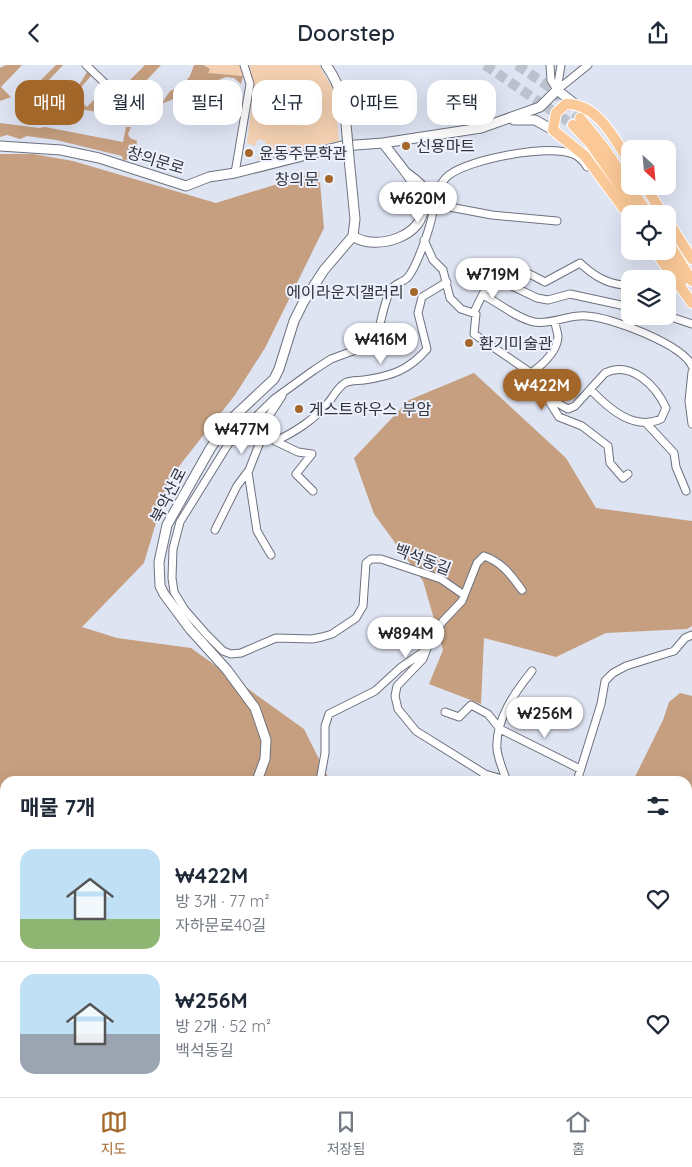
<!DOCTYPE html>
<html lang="ko">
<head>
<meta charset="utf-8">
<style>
	:root { --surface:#fff; --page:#f6f6f7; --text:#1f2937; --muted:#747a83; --line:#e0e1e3; --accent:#a3672a }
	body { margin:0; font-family:Quicksand,"Noto Sans KR",sans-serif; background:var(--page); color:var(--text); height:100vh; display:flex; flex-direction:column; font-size:19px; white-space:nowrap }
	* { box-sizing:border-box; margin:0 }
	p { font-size:16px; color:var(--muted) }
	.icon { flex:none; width:28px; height:28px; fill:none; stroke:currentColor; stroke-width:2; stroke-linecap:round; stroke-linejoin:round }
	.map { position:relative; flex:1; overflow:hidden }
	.side { position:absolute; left:0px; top:711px; width:692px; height:321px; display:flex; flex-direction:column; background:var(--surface); border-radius:15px 15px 0 0; box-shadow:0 5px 20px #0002 }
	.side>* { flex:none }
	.hud { position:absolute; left:15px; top:15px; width:662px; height:45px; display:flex; gap:10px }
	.needle { width:32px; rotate:154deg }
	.fabs { position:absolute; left:621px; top:75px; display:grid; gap:10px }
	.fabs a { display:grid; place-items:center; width:55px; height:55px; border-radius:10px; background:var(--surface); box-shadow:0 5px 20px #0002; font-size:25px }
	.price { position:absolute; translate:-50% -42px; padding:0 11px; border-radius:18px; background:#fff; color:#222; font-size:16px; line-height:32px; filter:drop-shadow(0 1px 2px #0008) }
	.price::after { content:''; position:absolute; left:50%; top:30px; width:15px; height:11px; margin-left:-8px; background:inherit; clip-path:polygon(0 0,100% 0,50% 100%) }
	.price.current { background:var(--accent); color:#fff }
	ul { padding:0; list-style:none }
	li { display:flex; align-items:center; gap:15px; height:125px; padding:0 20px }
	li+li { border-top:1px solid var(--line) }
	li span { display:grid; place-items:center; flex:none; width:140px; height:100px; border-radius:15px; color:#555 }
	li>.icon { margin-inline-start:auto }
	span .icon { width:60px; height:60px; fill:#fffc; stroke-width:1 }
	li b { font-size:21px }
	h2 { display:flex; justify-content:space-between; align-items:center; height:60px; padding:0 20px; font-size:21px }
	.pill { padding:0 18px; border-radius:15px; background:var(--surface); box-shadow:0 5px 20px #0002; font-size:18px; line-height:45px }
	.pill.current { background:var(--accent); color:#fff }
	header { display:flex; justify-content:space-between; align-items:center; height:65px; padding:0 20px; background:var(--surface); font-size:22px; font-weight:600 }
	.menu { display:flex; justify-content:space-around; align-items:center; height:70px; border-top:1px solid var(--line); background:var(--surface); font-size:14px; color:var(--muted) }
	.menu a { display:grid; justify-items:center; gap:2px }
	.menu .current { color:var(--accent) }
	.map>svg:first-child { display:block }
	.green { fill:#f3d0b1 }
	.forest { fill:#c59f7f }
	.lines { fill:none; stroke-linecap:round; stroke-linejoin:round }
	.primary-tunnel { stroke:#bcc1ce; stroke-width:10; stroke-dasharray:10 5; stroke-linecap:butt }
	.trunk-tunnel { stroke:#bcc1ce; stroke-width:11; stroke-dasharray:11 5.5; stroke-linecap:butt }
	.minor-casing { stroke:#6e727f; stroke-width:9 }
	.tertiary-casing { stroke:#6e727f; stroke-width:11 }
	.primary-casing { stroke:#fff; stroke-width:12 }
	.minor { stroke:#fff; stroke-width:7 }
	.tertiary { stroke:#fff; stroke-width:9 }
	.primary { stroke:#fbc998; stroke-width:10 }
	.tertiary-bridge-casing { stroke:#6e727f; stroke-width:11; stroke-linecap:butt }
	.tertiary-bridge { stroke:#fff; stroke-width:9 }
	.poi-dot { fill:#a3672a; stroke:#edf1fd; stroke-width:2 }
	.labels { text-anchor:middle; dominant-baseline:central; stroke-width:4; stroke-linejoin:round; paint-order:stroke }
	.poi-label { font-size:16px; fill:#323339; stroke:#edf1fd; text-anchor:start }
	.street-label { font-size:16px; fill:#323339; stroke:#edf1fd }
</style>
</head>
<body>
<header><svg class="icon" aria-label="back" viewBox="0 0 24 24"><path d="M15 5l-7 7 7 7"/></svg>Doorstep<svg class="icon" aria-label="share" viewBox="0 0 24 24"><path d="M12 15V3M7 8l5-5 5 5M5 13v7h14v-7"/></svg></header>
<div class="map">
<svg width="692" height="1032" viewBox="0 0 692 1032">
	<rect width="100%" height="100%" fill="#dfe4f3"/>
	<path class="green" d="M203,0H240L243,11L207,8V2Z
		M250,0H319L334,26L339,76L257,95L266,77L258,74L255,81L247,78L253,30Z"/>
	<path class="forest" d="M6,0H22L1,22L11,32L0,36V3Z
		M56,0H63L37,28L47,38L45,41H40L34,37L32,39L27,38L25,35L36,20Z
		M145,0H161L144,18L145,20L140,26L134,24L126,29L122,23Z
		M194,0H203L210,4L208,8L243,11L241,19L234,13L226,12L154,42L162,38L170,26L177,23L181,27L185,24L183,20L190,11Z
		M87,7L93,9L74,30L87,42L105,23L123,42V48L120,51L63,41L62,38L74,21L79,20Z
		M0,58L39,63L45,62L123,77L126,62H131L128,69L130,73L137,76L136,85L149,88V90L142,92L136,98H133L132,94L123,95L122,91L56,75L27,71L20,74L7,70L0,72Z
		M0,89H33L73,96L216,138L319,106L324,163L265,283L235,330L169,414L144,498L82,562L117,573L191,583L304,664L330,716H5V1028H688V716H633L663,655L669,637L680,628L692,631V1032H0Z
		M474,308L566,393L596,443L692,456V561L687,564L606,568L556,592L484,573L481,639L429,619L443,585L423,516L374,449L354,393L409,335Z"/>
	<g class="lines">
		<path class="primary-tunnel" d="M485,0L573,60
			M517,0L551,23L580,53"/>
		<path class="trunk-tunnel" d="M688,979L692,961
			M676,1032L677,1028"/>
		<g class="minor-casing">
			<path id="minor" d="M86,0L134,46
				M550,0L551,15L557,25
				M557,25L588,0
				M557,25L561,0
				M407,107C417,114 428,123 433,135C437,148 417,201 408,212C403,218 394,218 390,226C383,240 381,259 376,274L361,283L331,294L314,305L274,334L229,378L180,457L173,484L172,513L174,527L185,545L207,570L223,586L231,589L241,588L276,573L312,574L322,572L332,569L356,553L363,541L366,498L371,494H381L441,514L464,530
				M235,108L250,19L244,0
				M557,156L492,150L444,141L433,136C437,127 441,116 449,110C470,94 548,79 573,89C578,91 584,97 587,102
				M424,175L433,195L443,205L450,233L461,244L476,249L474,269L531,308L559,352L582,361L608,381L610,398L623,413L628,409
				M493,212L537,233L548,235L570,229L630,242
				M483,230C499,238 516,253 534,257C552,260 569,249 587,251C610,252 682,279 692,301
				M474,247C483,230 492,200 517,205C526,206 537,213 545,217L580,198C593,210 605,218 623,220C634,210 659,209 674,213
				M668,251L692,259
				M692,307L689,336L692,359
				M531,308C542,300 557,287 558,272C558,268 555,261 555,256
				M550,334L568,344L575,341L605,308C631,295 656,321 666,343L661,354C634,366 609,344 591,325
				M268,352L275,376L298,387L312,389L296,409L313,426
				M647,359L674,388L676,402L686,426
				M275,376C294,368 315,354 328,338C334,331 337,323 345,318C351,315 358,316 364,315C392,311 409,305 427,284L418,248L422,232L447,217
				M248,407L257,466L271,490
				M215,465L237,421L249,405L262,372L265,357L282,331
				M445,647L459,652L471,640L488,649L500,664L580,704
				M506,714C503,705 498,694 497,684C495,655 515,627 532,606
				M320,716L325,688V661L329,649L375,626L400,603L426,585
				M482,716L485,709
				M509,716L485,709L416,666L398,644L395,631L397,621L423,594L431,573L443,556L462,536L477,498L484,491C502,497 511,510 522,525
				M577,716L601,639L605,616L613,608L626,601L674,586L685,573L692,570"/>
		</g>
		<g class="tertiary-casing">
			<path id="tertiary" d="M326,0C342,22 345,43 347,70
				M514,55H535L553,65
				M0,81L61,85L99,93L186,121L209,112L235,108L342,81L383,78L481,63L540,42L557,25L575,39
				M353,171C375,187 427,171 423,139C420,122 394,93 383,78
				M257,716L265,694L266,675L255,643L227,605L190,564L164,529L160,521L159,497L167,460L210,384L227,358L274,314L279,304L294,256L304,236L324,205L353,171L355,154L349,93
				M0,787L5,785"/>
		</g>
		<g class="primary-casing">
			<path id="primary" d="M580,53L605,84L648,149
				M573,60L590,78L639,149
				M630,98C615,75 598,38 566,39L556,48L553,65L585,91L630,152
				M645,121L663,149
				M668,156L692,194
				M668,177L692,216
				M655,186L692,238
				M664,186L683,215"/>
		</g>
		<use href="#minor" class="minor"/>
		<use href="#tertiary" class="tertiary"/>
		<use href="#primary" class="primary"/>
		<g class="tertiary-bridge-casing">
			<path id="tertiary-bridge" d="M347,70L349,93"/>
		</g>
		<use href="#tertiary-bridge" class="tertiary-bridge"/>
	</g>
	<g class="poi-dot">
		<circle cx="406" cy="81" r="5"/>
		<circle cx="249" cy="88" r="5"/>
		<circle cx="329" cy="114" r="5"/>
		<circle cx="414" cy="227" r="5"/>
		<circle cx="469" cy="278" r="5"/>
		<circle cx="299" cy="344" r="5"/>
	</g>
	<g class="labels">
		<g class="poi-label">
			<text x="416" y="81">신용마트</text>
			<text x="259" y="88">윤동주문학관</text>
			<text x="319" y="114" text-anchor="end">창의문</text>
			<text x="404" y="227" text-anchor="end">에이라운지갤러리</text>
			<text x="479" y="278">환기미술관</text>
			<text x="309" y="344">게스트하우스 부암</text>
		</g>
		<g class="street-label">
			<text transform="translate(156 95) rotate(17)">창의문로</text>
			<text transform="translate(168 430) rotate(-63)">북악산로</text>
			<text transform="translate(423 494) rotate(21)">백석동길</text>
		</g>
	</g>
</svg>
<div class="fabs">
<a><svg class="needle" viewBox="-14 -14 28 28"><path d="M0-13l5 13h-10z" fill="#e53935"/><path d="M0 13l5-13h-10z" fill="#747a83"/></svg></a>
<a><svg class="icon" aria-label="locate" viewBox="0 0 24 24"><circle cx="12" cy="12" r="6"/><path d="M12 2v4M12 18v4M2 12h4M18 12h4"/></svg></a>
<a><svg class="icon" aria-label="layers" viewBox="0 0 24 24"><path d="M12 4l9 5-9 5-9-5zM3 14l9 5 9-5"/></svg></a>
</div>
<b class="price" style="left:418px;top:159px">₩620M</b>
<b class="price" style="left:493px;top:235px">₩719M</b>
<b class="price" style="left:381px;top:300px">₩416M</b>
<b class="price current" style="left:542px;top:346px">₩422M</b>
<b class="price" style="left:242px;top:390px">₩477M</b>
<b class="price" style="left:406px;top:594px">₩894M</b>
<b class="price" style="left:545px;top:674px">₩256M</b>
<div class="hud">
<a class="pill current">매매</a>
<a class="pill">월세</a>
<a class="pill">필터</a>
<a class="pill">신규</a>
<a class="pill">아파트</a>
<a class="pill">주택</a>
</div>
<section class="side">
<h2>매물 7개<svg class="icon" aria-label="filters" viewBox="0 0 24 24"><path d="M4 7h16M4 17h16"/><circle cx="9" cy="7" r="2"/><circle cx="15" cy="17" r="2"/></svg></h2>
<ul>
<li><span style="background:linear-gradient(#bfe0f5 70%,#8fb573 0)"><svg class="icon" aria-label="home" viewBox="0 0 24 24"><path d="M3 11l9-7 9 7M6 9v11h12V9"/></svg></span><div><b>₩422M</b><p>방 3개 · 77 m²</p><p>자하문로40길</p></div><svg class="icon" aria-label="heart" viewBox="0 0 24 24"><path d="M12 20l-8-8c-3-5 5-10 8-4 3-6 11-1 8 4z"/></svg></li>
<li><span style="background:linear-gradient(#bfe0f5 60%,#9aa5b1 0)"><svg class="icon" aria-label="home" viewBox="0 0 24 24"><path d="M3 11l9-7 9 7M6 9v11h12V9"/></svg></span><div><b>₩256M</b><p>방 2개 · 52 m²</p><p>백석동길</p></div><svg class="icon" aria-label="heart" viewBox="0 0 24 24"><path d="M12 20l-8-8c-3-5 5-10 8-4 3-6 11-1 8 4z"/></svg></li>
</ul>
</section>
</div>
<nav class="menu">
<a class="current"><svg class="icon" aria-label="map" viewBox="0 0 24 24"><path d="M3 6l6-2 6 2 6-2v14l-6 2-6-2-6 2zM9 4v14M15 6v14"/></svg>지도</a>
<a><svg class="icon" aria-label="saved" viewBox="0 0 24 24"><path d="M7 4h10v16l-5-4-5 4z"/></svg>저장됨</a>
<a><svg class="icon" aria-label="home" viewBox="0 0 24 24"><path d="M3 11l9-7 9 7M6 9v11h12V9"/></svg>홈</a>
</nav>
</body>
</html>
